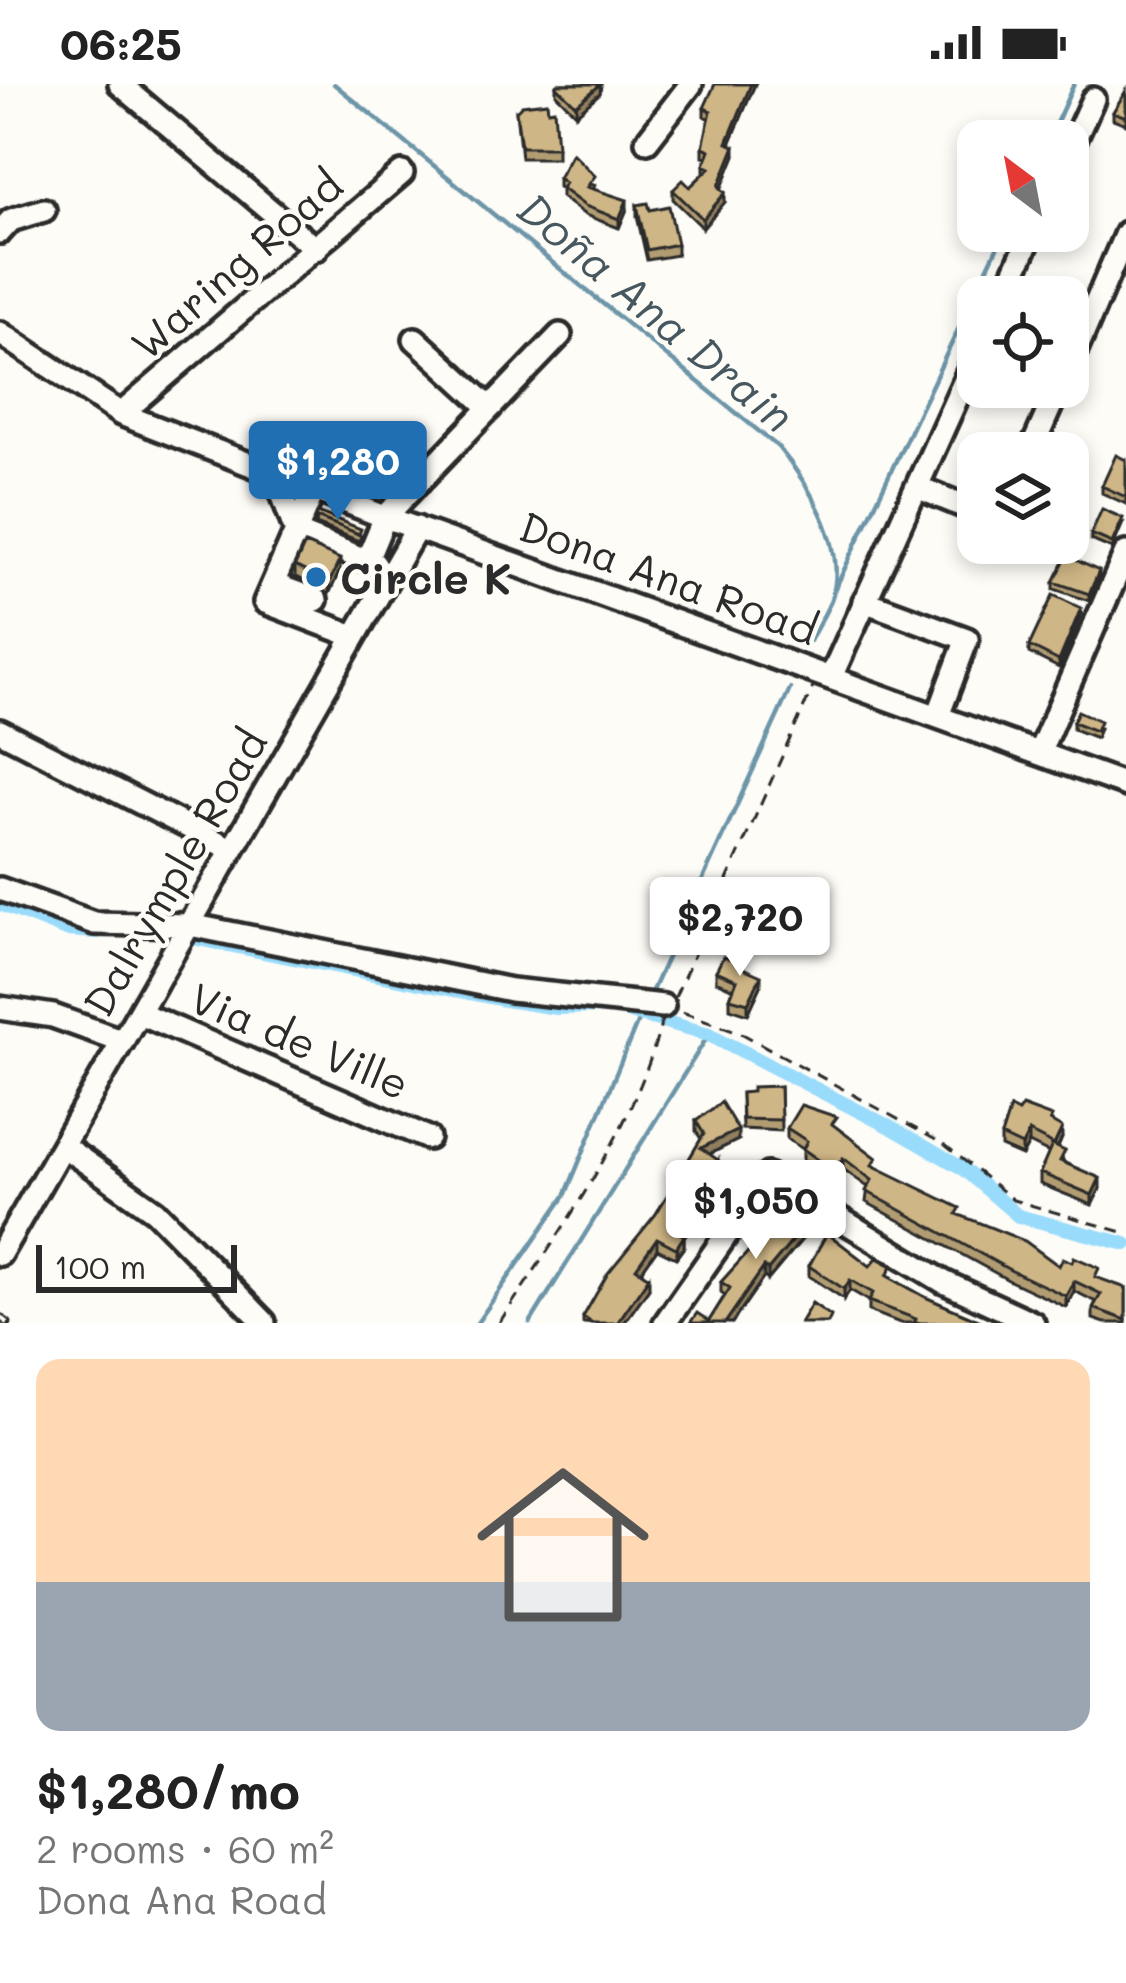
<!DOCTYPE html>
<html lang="en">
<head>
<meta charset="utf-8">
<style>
	:root { --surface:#fff; --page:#f2f2f2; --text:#222; --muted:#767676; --accent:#1f6fb2 }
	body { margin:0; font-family:Mali,sans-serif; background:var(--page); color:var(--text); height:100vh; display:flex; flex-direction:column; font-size:45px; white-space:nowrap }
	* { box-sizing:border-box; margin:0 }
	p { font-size:39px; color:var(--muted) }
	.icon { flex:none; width:66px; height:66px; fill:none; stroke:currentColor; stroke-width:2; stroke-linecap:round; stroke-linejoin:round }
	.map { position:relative; height:1239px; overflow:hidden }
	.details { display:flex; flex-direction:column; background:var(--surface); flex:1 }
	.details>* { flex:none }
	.needle { width:78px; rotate:328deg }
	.tools { position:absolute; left:957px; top:36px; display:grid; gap:24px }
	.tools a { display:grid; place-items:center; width:132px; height:132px; border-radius:24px; background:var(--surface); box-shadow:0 6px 18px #0003; font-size:60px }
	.scale { position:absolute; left:36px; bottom:30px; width:201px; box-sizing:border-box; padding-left:12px; border:6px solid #2b2b2b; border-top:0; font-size:33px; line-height:42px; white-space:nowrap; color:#2b2b2b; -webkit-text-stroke:9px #fdfcf7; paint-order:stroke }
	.price { position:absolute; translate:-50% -102px; padding:0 27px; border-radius:12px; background:#fff; color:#222; font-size:39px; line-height:78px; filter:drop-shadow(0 3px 6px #0008) }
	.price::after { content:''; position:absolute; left:50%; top:72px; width:36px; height:27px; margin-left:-18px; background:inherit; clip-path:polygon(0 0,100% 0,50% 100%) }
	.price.on { background:var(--accent); color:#fff }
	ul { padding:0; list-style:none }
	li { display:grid; align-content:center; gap:24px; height:636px; padding:0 36px }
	li span { display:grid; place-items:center; height:372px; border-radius:24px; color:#555 }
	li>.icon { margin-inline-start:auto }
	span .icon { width:216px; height:216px; fill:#fffc; stroke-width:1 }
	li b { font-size:51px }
	.status { display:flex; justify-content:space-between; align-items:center; height:84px; padding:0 60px; background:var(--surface); direction:ltr }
	.status svg { height:33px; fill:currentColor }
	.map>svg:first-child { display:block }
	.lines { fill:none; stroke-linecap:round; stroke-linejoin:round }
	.stream { stroke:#6d95a8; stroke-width:4.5 }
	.canal { stroke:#99dbfb; stroke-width:14 }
	.minor-casing { stroke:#2b2b2b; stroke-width:30 }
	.path { stroke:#2b2b2b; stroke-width:3; stroke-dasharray:12 9; stroke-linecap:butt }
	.minor { stroke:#fdfcf7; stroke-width:21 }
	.rail-casing { stroke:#2b2b2b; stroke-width:9 }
	.rail { stroke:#fdfcf7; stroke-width:4.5; stroke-dasharray:14; stroke-linecap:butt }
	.wall { fill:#b29d73; stroke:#2b2b2b; stroke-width:3 }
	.shaded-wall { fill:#917f5e; stroke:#2b2b2b; stroke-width:3 }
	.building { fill:#cfb686; stroke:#2b2b2b; stroke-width:3 }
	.poi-dot { fill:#1f6fb2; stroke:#fdfcf7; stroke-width:4.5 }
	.labels { text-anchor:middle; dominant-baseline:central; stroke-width:9; stroke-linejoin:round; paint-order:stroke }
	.street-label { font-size:42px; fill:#2b2b2b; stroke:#fdfcf7 }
	.poi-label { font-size:42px; font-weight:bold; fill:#2b2b2b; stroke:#fdfcf7; text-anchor:start }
	.water-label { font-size:45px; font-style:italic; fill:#46575f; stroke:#fdfcf7 }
</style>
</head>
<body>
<div class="status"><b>06:25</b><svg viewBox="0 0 49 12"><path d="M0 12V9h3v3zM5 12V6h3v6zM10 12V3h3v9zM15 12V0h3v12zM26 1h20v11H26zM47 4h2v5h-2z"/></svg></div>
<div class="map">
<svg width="1126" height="1239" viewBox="0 0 1126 1239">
	<rect width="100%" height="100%" fill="#fdfcf7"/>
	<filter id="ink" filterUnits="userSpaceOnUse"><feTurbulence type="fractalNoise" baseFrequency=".00833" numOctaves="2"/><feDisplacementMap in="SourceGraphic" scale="24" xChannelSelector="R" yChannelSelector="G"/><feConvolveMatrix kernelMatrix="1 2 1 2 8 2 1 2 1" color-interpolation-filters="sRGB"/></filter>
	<g filter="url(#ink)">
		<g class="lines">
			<path class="stream" d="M334,0L778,363C808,399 848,462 832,513C827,528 817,542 810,557
				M1048,57L1074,0
				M835,505L1005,147
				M650,911L790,605
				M477,1239L565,1112L642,927
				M530,1239L709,950"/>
			<path class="canal" d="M0,820L66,846L98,848
				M193,854L499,915L556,924L601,923
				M622,926L709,950L892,1044L962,1084L1018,1132L1126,1160"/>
			<g class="minor-casing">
				<path id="minor" d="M120,0L316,165
					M647,57L691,0
					M1068,70L1093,15
					M0,148L11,136L44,126
					M1003,213L1033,147
					M0,249L121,330L385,433L1126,701
					M415,255L490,324
					M1068,285L1126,149
					M121,330L402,89
					M1030,369L1059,303
					M275,390L296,448L375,480
					M917,403L978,428
					M314,406L265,518L354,552
					M1056,459L1061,461
					M367,476L385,433L560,251
					M273,500L316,516
					M864,517L967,555L938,632
					M831,593L978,267
					M0,647L231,765
					M1039,669L1126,469
					M0,805L94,839L190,841L511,906L663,922
					M0,924L53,932L123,957
					M142,930L428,1054
					M63,1062L155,1127L264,1238
					M0,1170L417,444
					M665,1239L768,1091L944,1198L1033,1239"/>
			</g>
			<path class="path" d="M675,913L813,603
				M682,928L739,948L945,1061L1013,1116L1126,1149
				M499,1239C561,1147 635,1044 662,936"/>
			<use href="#minor" class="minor"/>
			<g class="rail-casing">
				<path id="rail" d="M0,1233L8,1239"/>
			</g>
			<use href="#rail" class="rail"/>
		</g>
		<path class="wall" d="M558,0H601L600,9L576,30L556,10V2Z
			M755,0L730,60L735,71L721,104L725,118L703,144L673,115V106L690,103L704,89V81L707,73L703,72V63L709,35L704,32V24Z
			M1126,7V40L1113,35V28Z
			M516,27L557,63V74H521Z
			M558,94L595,101L593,105L627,125L619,144L585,131L561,113V105L558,103Z
			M637,121L677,160V171L647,176L637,132Z
			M1126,376V420L1102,409V402Z
			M318,428L361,452L359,457L316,440Z
			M1123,439L1112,465L1091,456V450Z
			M295,482L340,486L329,510L295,492Z
			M1099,494L1089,517L1054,505V498Z
			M1081,531L1059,584L1029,569V562Z
			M1073,638L1100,644L1096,654L1073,645Z
			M745,885L761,902L748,930L730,924V914L733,905L716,897V887Z
			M780,1002L781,1047L742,1045L741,1009L752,1008Z
			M696,1037L738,1056L710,1070L718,1086L695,1119L699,1132L684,1153V1163L676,1174L657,1165L641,1188L649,1204L624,1239H583V1233L656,1130L701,1055L696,1047Z
			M1052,1038L1062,1054L1058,1064L1064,1078L1100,1105L1092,1121L1040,1100V1089L1049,1069L1029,1059L1022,1072L1001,1063V1052Z
			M787,1044H837L877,1084L960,1132L1059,1182L1126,1204V1239H1105L1093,1235V1224L1096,1218L1074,1207L1066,1223L1010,1197L866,1118L868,1103L843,1085L834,1097L803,1076V1065L787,1055Z
			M773,1145L804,1153L768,1196L764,1193L732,1239L709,1237L725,1211L721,1208V1198L751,1165L749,1163V1152Z
			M809,1182H870L892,1193L891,1194L927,1214L985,1239H900L869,1227V1217L850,1206L844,1215L809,1192Z"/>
		<path class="shaded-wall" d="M595,0H601L600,9L576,30V21Z
			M751,0H755L727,67V59Z
			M735,62V71L719,111V102Z
			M725,109V118L703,144V135Z
			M627,116V125L619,144V135Z
			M340,475V486L329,510V499Z
			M1099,487V494L1089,517V510Z
			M1081,524V531L1059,584V577Z
			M761,892V902L748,930V919Z
			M1062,1044V1054L1054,1071V1061Z
			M738,1046V1056L701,1074V1064Z
			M1029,1048V1059L1022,1072V1062Z
			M843,1074V1085L834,1097V1087Z
			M718,1076V1086L690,1126V1115Z
			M1100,1094V1105L1092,1121V1111Z
			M699,1121V1132L684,1153V1163L676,1174L680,1149Z
			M804,1143V1153L768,1196V1186Z
			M657,1154V1165L636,1195V1184Z
			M764,1183V1193L732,1239H725Z
			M649,1193V1204L624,1239H617Z
			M850,1196V1206L844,1215V1205Z
			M1074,1197V1207L1066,1223V1212Z"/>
		<path class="building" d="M558,0H599L600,1L576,21L556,2Z
			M715,0H751L727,59L735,62L719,102L725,109L703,135L673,106L683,96L690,103L710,84L704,81L710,66L703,63L711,27L704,24Z
			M1126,7V33L1113,28Z
			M547,18L548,26L554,25L557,63H521L516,27L522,21Z
			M572,69L595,92L587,103L627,116L619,135L585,122L561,104L565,99L558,94Z
			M648,119L650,126L669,122L677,160L647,166L637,121Z
			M1116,371L1126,376V413L1102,402Z
			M1102,425L1123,434L1112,459L1091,450Z
			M318,428L361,445L359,450L316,433Z
			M305,460L340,475L329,499L295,482Z
			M1067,472L1099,487L1089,510L1054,498Z
			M1053,511L1081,524L1059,577L1029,562Z
			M1078,627L1100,637L1096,647L1073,638Z
			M723,873L745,878L743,884L761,892L748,919L730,914L737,896L716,887Z
			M780,1002L781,1036L742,1035L741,1009L752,1008V1003Z
			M721,1018L738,1046L701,1064L718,1076L690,1115L699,1121L680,1149L684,1152L676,1164L657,1154L636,1184L649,1193L617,1239H588L589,1237L583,1233L608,1189L656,1130L704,1050L696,1037Z
			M801,1021L837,1033L832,1040L877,1074L872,1081L960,1124L957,1130L1025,1157L1059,1182L1063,1174L1072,1178L1074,1173L1099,1184L1095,1193L1126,1204V1236L1093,1224L1101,1210L1074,1197L1066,1212L1010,1186L866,1107L872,1096L843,1074L834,1087L803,1065L807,1057L787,1044Z
			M1022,1022L1052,1033L1050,1037L1062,1044L1054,1061L1029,1048L1022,1062L1001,1052L1010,1024L1018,1028Z
			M1052,1061L1065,1067L1060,1077L1100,1094L1092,1111L1040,1089Z
			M787,1123L803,1134L804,1143L768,1186L764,1183L725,1239H690L697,1229L709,1237L730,1204L721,1198L757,1158L749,1152L760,1136L773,1145Z
			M827,1149L870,1182L877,1174L892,1182L887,1192L927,1214L985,1239H914L916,1235L869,1217L873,1209L850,1196L844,1205L809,1182Z
			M812,1219L831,1232L828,1239H800Z"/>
	</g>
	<circle class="poi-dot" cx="316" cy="493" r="12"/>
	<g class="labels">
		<g class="street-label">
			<text transform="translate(236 180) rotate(-41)">Waring Road</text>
			<text transform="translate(669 493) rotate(20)">Dona Ana Road</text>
			<text transform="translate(174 788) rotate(-60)">Dalrymple Road</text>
			<text transform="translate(300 956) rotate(23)">Via de Ville</text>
		</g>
		<g class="poi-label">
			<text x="340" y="493">Circle K</text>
		</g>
		<g class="water-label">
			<text transform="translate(657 227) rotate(40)">Doña Ana Drain</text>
		</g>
	</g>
</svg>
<div class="tools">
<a><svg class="needle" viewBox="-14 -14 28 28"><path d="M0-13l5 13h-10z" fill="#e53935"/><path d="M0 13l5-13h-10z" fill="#767676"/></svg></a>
<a><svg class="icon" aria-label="locate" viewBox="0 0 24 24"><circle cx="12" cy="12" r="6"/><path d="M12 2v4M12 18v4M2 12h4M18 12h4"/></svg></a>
<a><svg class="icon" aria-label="layers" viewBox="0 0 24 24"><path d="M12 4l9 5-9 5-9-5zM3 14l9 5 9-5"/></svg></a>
</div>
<div class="scale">100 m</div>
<b class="price on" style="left:338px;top:439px">$1,280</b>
<b class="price" style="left:740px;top:895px">$2,720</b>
<b class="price" style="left:756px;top:1178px">$1,050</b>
</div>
<section class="details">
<ul>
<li><span style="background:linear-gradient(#ffd9b3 60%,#9aa5b1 0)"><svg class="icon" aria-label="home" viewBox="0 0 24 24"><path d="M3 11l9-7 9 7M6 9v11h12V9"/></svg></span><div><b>$1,280/mo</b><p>2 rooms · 60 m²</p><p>Dona Ana Road</p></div></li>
</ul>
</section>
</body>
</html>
